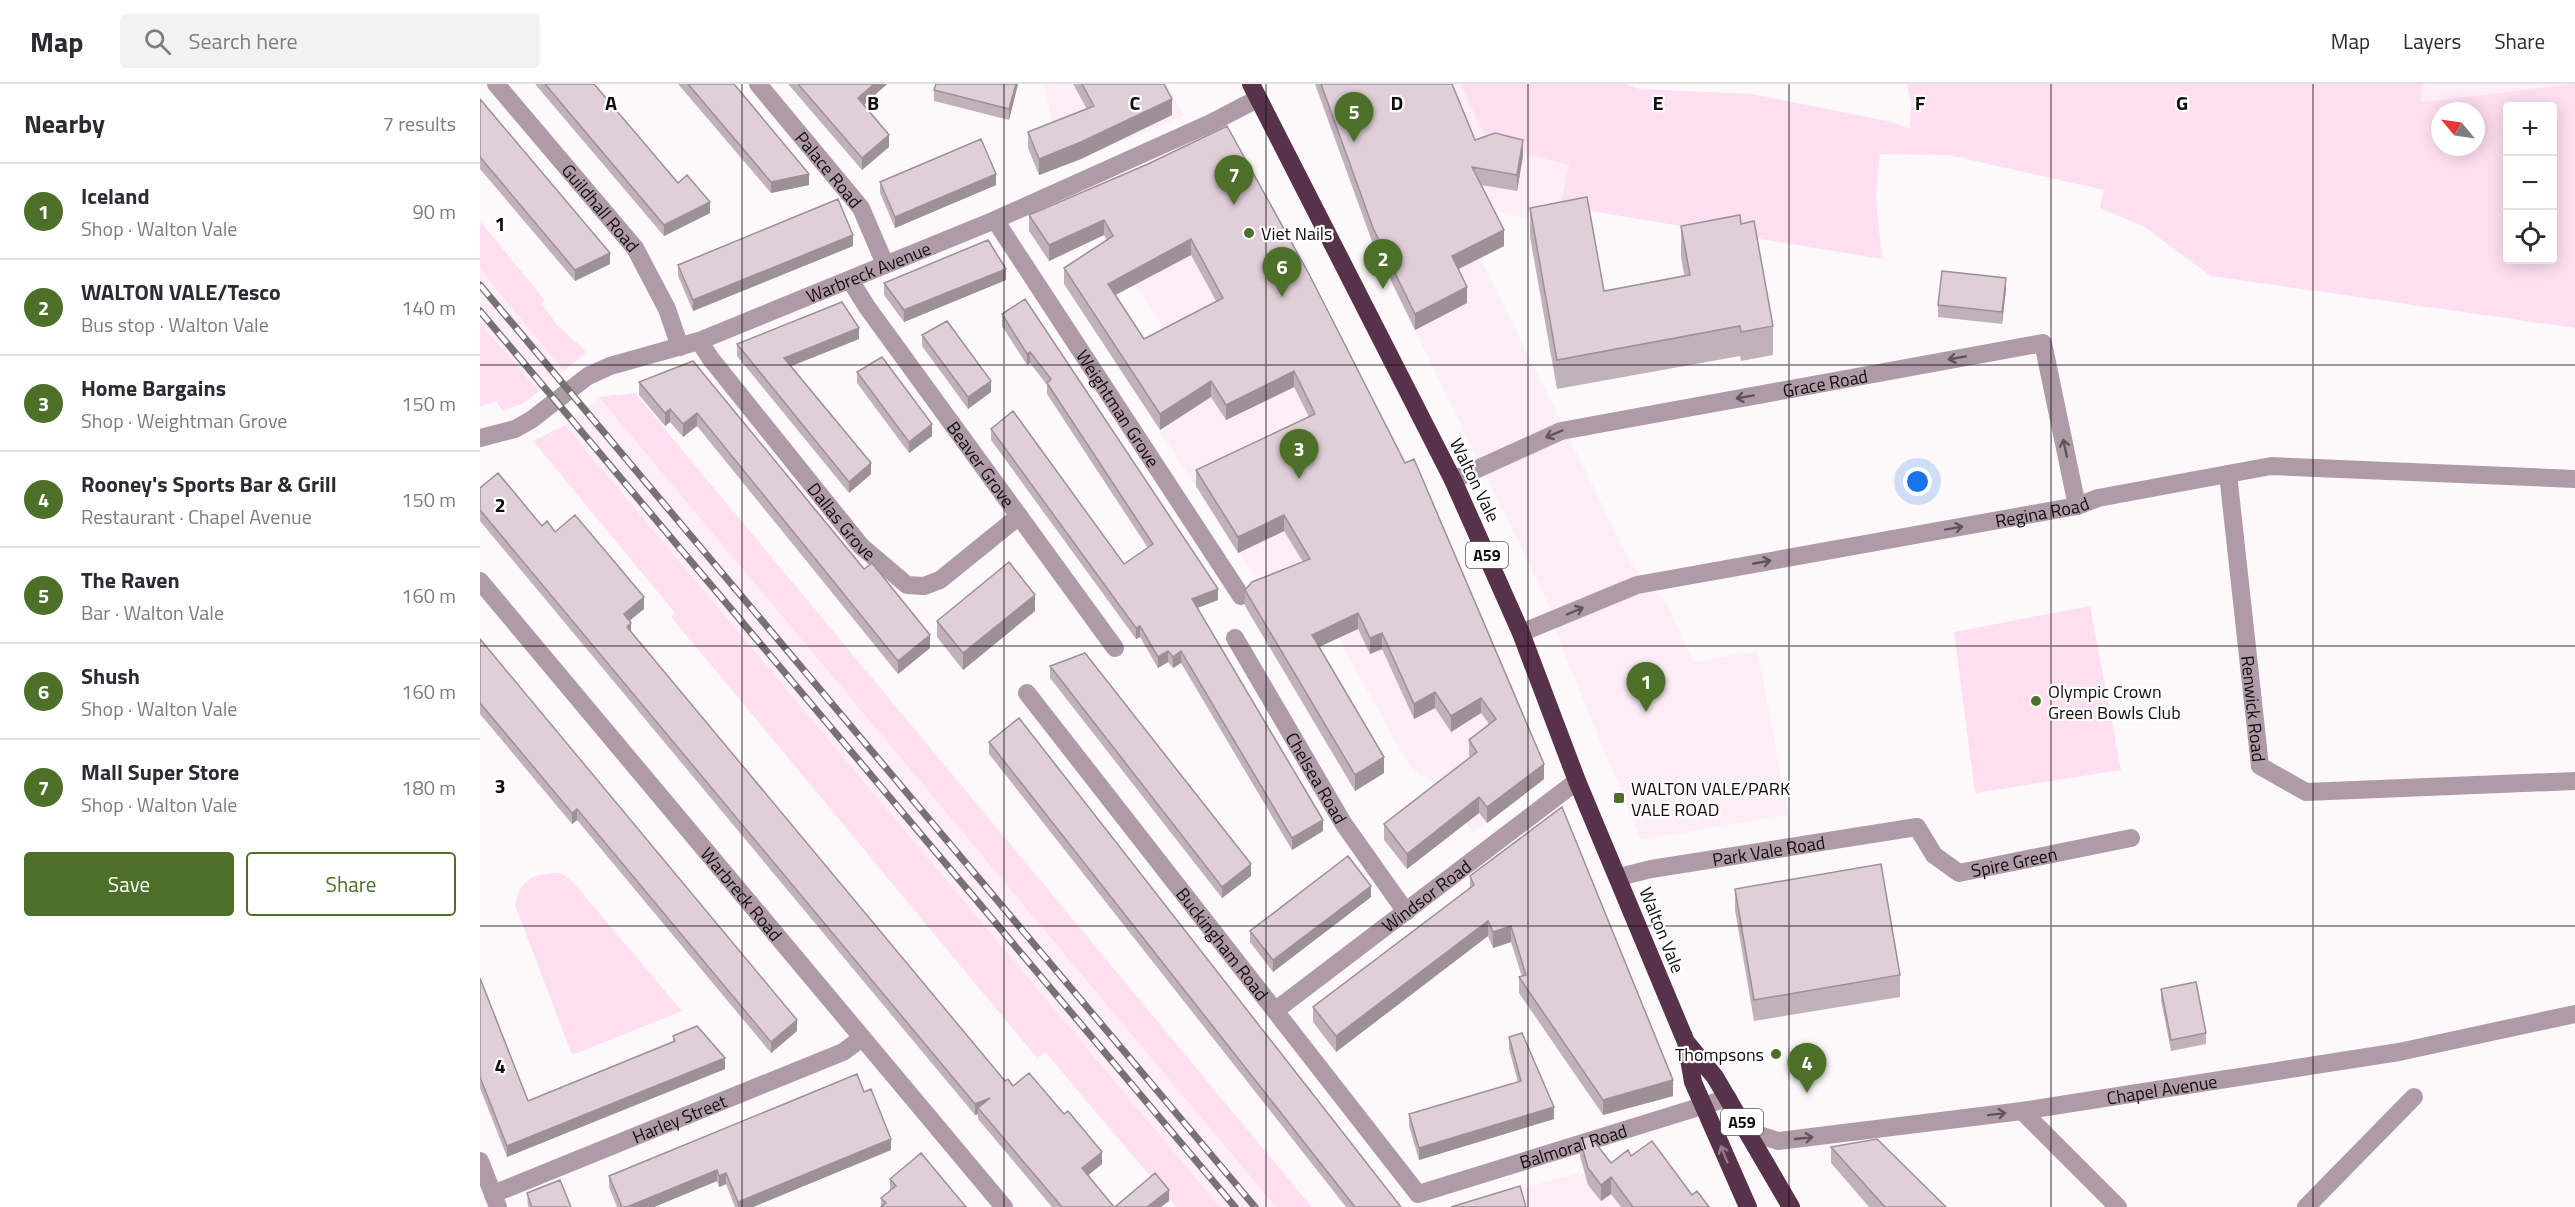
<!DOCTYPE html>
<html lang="en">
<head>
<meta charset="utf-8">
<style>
  :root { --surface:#fff; --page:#f2f2f3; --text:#2b2b33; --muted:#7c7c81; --line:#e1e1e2; --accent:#4d7028 }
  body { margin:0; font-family:"Titillium Web",sans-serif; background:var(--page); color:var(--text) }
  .controls { position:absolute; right:18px; top:18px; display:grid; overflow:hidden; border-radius:6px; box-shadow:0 3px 15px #0003 }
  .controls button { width:54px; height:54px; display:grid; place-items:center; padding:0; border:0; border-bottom:2px solid var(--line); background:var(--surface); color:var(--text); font:30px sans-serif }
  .compass { position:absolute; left:1951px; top:18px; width:54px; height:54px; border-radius:50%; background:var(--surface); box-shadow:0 3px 15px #0003; rotate:299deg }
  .you { position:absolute; left:1438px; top:398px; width:21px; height:21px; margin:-15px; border:4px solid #fff; border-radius:50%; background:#1a73e8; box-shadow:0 0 0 9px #1a73e833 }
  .badge { display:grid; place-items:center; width:39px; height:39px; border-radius:50%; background:var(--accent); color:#fff; font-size:20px; font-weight:700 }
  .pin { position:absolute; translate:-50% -50px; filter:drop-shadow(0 2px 3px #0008) }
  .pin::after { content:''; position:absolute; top:32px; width:21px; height:18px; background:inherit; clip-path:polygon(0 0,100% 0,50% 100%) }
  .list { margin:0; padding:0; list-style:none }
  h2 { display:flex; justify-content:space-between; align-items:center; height:78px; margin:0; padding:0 24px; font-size:26px }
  h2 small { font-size:20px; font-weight:400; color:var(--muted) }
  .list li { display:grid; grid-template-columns:39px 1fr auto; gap:18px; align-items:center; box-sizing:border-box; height:96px; padding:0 24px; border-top:2px solid var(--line) }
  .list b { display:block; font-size:22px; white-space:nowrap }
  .list p { margin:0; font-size:20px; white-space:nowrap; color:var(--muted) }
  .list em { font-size:20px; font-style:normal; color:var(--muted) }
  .actions { display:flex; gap:12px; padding:18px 24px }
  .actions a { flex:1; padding:14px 0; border:2px solid var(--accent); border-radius:6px; text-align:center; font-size:21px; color:var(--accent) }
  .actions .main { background:var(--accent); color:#fff }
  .icon { flex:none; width:33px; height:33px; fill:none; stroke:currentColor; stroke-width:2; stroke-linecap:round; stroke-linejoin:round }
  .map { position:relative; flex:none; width:2095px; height:1123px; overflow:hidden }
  header { display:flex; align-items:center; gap:36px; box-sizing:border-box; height:84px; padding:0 30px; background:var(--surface); border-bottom:2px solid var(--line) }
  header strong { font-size:28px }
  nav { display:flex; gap:33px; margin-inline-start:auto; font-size:21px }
  .search { width:420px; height:54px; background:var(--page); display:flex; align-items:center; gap:15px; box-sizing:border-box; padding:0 21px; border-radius:6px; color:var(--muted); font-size:22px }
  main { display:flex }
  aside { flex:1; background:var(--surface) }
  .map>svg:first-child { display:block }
  .built { fill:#fdedf7 }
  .green { fill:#fedef1; fill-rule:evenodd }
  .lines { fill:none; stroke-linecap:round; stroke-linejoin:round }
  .minor { stroke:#af9ba7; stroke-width:18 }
  .highway { stroke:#58324b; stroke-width:18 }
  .rail-casing { stroke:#777174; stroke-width:7 }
  .rail { stroke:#fff; stroke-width:4.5; stroke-dasharray:14; stroke-linecap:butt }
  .wall { fill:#c1b1ba; fill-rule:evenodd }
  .shaded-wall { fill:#9d9097 }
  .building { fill:#e0ced8; stroke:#9d9097; stroke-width:1.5; fill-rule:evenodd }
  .oneway { stroke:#60545b }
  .oneway2 { stroke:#927a8a }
  .grid { fill:none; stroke:#120c0f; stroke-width:1.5; stroke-opacity:0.55 }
  .poi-dot { fill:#4d7028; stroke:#fff; stroke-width:2 }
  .labels { text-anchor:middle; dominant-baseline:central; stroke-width:4.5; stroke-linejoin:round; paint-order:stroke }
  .shield { fill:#fff; stroke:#595557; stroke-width:1.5 }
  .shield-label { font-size:16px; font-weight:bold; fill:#120c0f }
  .street-label { font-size:18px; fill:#120c0f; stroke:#fff }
  .poi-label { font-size:18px; fill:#120c0f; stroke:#fff; text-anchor:start }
  .grid-label { font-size:20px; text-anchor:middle; font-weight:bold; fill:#120c0f; stroke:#fff; stroke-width:4.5; stroke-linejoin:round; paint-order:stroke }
</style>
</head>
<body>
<header>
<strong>Map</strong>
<div class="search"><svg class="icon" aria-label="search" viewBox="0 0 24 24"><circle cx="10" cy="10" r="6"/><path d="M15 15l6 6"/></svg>Search here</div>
<nav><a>Map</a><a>Layers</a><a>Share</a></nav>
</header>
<main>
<aside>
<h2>Nearby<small>7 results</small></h2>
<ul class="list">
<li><span class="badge">1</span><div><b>Iceland</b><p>Shop · Walton Vale</p></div><em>90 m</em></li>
<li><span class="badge">2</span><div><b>WALTON VALE/Tesco</b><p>Bus stop · Walton Vale</p></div><em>140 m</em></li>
<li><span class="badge">3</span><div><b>Home Bargains</b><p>Shop · Weightman Grove</p></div><em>150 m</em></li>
<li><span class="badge">4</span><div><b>Rooney's Sports Bar &amp; Grill</b><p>Restaurant · Chapel Avenue</p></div><em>150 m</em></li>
<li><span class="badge">5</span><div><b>The Raven</b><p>Bar · Walton Vale</p></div><em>160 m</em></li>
<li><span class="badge">6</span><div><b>Shush</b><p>Shop · Walton Vale</p></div><em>160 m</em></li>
<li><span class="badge">7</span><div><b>Mall Super Store</b><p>Shop · Walton Vale</p></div><em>180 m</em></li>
</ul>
<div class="actions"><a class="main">Save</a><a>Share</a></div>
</aside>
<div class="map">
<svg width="2095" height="1123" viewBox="0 0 2095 1123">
  <rect width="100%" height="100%" fill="#fdf9fb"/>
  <path class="built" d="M564,0H687L704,32L585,81L575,54Z
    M835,0H980L1009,60L1089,81L1075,141L1005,125L982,137L1150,477L1186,518L1213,578L1278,567L1308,731L1161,756L1081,561L1068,519L893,160Z
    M1942,0H2095L1941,18Z
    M748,55L935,390L1064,697L993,748L950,694L939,692L925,675L825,493L784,507L680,348L729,312L601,121Z
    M0,185L84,287L59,307L0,238Z
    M119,313L796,1123H740L85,341Z
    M1172,1073L1209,1123H1048L1042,1103Z"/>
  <path class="green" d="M980,0H1147L1159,5L1272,10L1412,38L1430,45L1431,18L1427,0H1942L1941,18L2095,0V244L1731,192L1663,142L1620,124L1624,106L1469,71L1400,70L1396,113L1402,175L1080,122L1089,81L1009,60ZM2028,22H2072V176H2028ZM1960,27H1996V63H1960Z
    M0,137L65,216L61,219L78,242L107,268L84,287L0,185Z
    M0,239L59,307L44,319L22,327L16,317L0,323Z
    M155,309L832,1123H796L119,313Z
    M85,341L740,1123H696L565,968L557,974L191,533L195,529L53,357Z
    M1610,522L1641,686L1495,709L1474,548Z
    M81,789L93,798L202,927L92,971L35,821C41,794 54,789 81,789Z"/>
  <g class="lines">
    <g class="minor">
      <path id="s1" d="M16,0L155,164L187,225L200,263"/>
      <path id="s2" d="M278,0L381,124L405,180"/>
      <path id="s3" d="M515,136L761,512"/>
      <path id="s4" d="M370,196L387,223L635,564"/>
      <path id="s5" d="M219,257L231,275L381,462L427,501L444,502L460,496L539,432"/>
      <path id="s6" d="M0,354L35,345L51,336L108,292L130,282L219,257L515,136L731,39L777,15"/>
      <path id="s7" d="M1748,390L1780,682L1826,708L2095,697"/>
      <path id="s8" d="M973,396L1081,347L1563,259L1597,422"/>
      <path id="s9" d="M0,497L524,1123"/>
      <path id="s10" d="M1041,549L1157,501L1597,422L1618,414L1791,382L2095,395"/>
      <path id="s11" d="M755,554L863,739L926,828"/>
      <path id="s12" d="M547,609L938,1110L1248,1014"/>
      <path id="s13" d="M1139,793L1171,785L1437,743L1454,771L1479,789L1651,754"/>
      <path id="s14" d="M796,926L1097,697"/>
      <path d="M1542,1027L1638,1123"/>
      <path id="s15" d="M1267,1047L1298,1057L1542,1027L1919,968L2095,930"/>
      <path d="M0,1077L18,1123"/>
      <path id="s16" d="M13,1110L363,968L382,954"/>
      <path d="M1826,1123L1934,1013"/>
    </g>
    <path class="highway" d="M771,0L973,396L1041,549L1097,697L1206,958L1235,993L1311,1123
      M1206,958L1213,998L1268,1123"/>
    <g class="rail-casing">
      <path id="rail" d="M0,201L775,1123
        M0,227L755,1123"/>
    </g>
    <use href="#rail" class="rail"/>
  </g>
  <path class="wall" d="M55,0H114L198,99L230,129L184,152Z
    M198,0H254L329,101L291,109Z
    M308,0H407L384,21L409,63L382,86Z
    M538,0L529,36L454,17V6Z
    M593,0H684L692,31L601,75L559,91L548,64V48L607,25Z
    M835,0H972L995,56L1043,72L1037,107L1001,101L1024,162L979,185L987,219L935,246L893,160Z
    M0,15L130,180L95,197L0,85Z
    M747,42L1064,695L1007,739L999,729L927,785L904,756V740L990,674L989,671V656L1009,640L1001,629L971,648L955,624L934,635L902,565L890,570L878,545L839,563L904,689L875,707L765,522V506L823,478L804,447L758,469L716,402V386L829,333L814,303L746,336L731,313L680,346L584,200V184L627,156L624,151L569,177L549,147V131L668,80ZM711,171L736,217L664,255L635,211Z
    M400,98L516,101L415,144L400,109Z
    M1050,124L1124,207L1204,191L1201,172V142L1261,140L1293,242V271L1261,277L1260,272L1077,305L1050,153Z
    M373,162L213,227L198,192V181Z
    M526,196L424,238L404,211V199Z
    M1526,205L1522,240L1458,233V221Z
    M545,215L738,516L717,524L843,747L812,766L701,579L693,584L688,578L678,584L660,553L656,555L648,544L511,356V345L644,480L668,464L567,310V301L550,279L547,281L522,242V230Z
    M442,251L511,308L488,325L442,262Z
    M379,255L311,282L391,390L369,409L257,272V260Z
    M213,277L450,564L418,590L217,342L203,353L190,338L185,342L159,311V298Z
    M377,288L452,352L429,369L377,299Z
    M0,404L62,442L75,448L164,525L149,537L151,548L525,997L533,1002L622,1080L608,1091L634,1123H572L498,1035V1030L495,1031L0,437Z
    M555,527L483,586L457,553V537Z
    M0,555L317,947L291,969L97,736L92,740L0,630Z
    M570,582L771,792L742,814L570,594Z
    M509,658L921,1123H866L509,670Z
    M990,792L1193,1012L1123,1031L1039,909V893H1042L1031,858L1013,864L1008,852L856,968L833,938V923L990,804Z
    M1255,805L1420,891V913L1274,937L1255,826Z
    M891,813L793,888L770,858V847Z
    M0,894L48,1017L193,958V952L245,985L27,1073L0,1004Z
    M1681,905L1726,949V960L1691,967L1681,916Z
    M1029,953L1074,1035L939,1076L929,1042V1030L1038,998L1029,965Z
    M384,1008L411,1066L273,1123H255L246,1100L239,1103L237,1097L174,1123H137L129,1103V1092Z
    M1100,1055L1131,1079L1151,1072L1212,1111L1229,1123H1141L1131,1110L1121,1117L1108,1101L1100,1072Z
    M1351,1063L1466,1123H1389L1351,1079Z
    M410,1095L486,1123H401V1114L410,1107Z
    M47,1109L91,1123H48Z"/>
  <path class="shaded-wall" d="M394,0H407L378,26V14Z
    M536,0H538L529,36V25Z
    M692,15V31L601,75L559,91V75Z
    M409,51V63L382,86V74Z
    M1043,56V72L1037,107V91Z
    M329,90V101L291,109V98Z
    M516,90V101L415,144V133Z
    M230,118V129L184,152V141Z
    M624,136V151L569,177V161Z
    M1024,146V162L972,188V172Z
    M373,151V162L213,227V216Z
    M711,155V171L628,215V200Z
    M130,169V180L95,197V186Z
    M526,185V196L424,238V226Z
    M1526,194V205L1522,240V228Z
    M987,203V219L935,246V230Z
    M379,244V255L304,285V274Z
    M550,268V279L547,281V270Z
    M814,287V303L746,336V321Z
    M511,297V308L488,325V313Z
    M731,297V313L680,346V330Z
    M190,325V338L185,342V329Z
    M217,329V342L203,353V340Z
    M452,340V352L429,369V358Z
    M391,379V390L369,409V398Z
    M804,431V447L758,469V453Z
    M738,505V516L712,526V515Z
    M555,511V527L483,586V569Z
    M164,513V525L144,541V530Z
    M878,529V545L832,566V551Z
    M151,539V551L147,543Z
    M660,542V553L656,555V544Z
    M902,549V565L890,570V554Z
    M450,551V564L418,590V577Z
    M688,567V578L678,584V573Z
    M701,567V579L693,584V573Z
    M955,608V624L934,635V620Z
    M1001,614V629L971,648V632Z
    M904,673V689L875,707V691Z
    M1064,680V695L1007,739V723Z
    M999,713V729L927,785V770Z
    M97,725V736L92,740V729Z
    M843,736V747L812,766V754Z
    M771,780V792L742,814V803Z
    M891,802V813L793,888V876Z
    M1008,837V852L856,968V952Z
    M1031,842V858L1013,864V848Z
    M317,936V947L291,969V958Z
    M245,974V985L27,1073V1062Z
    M1193,996V1012L1123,1031V1016Z
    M510,1014L498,1024V1030L495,1031V1020Z
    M1074,1023V1035L939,1076V1064Z
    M411,1055V1066L273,1123H258V1118Z
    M622,1068V1080L602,1096V1084Z
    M237,1086V1097L174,1123H147Z
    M246,1089V1100L239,1103V1092Z
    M1131,1093V1110L1121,1117V1101Z
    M689,1106V1117L681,1123H667Z"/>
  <path class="building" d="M65,0H114L198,99L207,91L230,118L184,141Z
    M208,0H254L329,90L291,98Z
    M318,0H394L378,14L409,51L382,74Z
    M456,0H536L529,25L454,6Z
    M602,0H684L692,15L601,58L559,75L548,48L614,22Z
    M841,0H972L995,56L1015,49L1043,56L1037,91L992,83L1024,146L972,172L987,203L935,230L893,144Z
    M0,15L130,169L95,186L0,73Z
    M747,42L829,190L925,379L934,375L1064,680L1007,723L999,713L927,770L904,740L997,668L989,656L1016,635L1001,614L971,632L955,608L934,620L902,549L890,554L878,529L832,551L904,673L875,691L765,506L772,498L830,475L804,431L758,453L716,386L835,330L814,287L746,321L731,297L680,330L584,184L633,152L624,136L569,161L549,131L668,80ZM711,155L743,214L664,255L628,200Z
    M501,55L516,90L415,133L400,98Z
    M1107,113L1124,207L1210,191L1201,142L1260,131L1261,140L1274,137L1293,242L1261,248L1260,242L1077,276L1050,124Z
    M358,115L373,151L213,216L198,181Z
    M508,156L526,185L424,226L404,199Z
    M1462,187L1526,194L1522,228L1458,221Z
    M545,215L738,505L712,515L843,736L812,754L701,567L693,573L688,567L678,573L660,542L656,544L648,533L511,345L533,327L644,480L673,460L567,299L571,295L550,268L547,270L522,230Z
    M362,218L379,244L304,274L391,379L369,398L257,260Z
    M467,237L511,297L488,313L442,251Z
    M402,273L452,340L429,358L377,288Z
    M213,277L384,485L392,479L450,551L418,577L217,329L203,340L190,325L185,329L159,298Z
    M18,389L62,442L67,437L75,448L95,431L106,444L164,513L144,530L151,539L147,543L525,997L528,995L533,1002L549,989L584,1030L588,1027L622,1068L602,1084L634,1123H582L498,1024L510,1014L495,1020L0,426V404Z
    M529,478L555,511L483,569L457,537Z
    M0,555L317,936L291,958L97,725L92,729L0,619Z
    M605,569L771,780L742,803L570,582Z
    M539,634L921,1123H875L509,658Z
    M1082,723L1193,996L1123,1016L1039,893L1046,891L1031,842L1013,848L1008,837L856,952L833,923L994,801L990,792Z
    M868,772L891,802L793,876L770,847Z
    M1401,780L1420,891L1274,916L1255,805Z
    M0,894L48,1017L195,957L193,952L217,942L245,974L27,1062L0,993Z
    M1716,898L1726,949L1691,956L1681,905Z
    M1042,949L1074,1023L939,1064L929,1030L1041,997L1029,953Z
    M377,990L384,1008L391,1005L411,1055L258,1118L246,1089L239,1092L237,1086L147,1123H142L129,1092Z
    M1110,1052L1131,1079L1148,1066L1151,1072L1172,1057L1212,1111L1217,1107L1229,1123H1153L1131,1093L1121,1101L1108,1084L1100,1055Z
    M1397,1055L1466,1123H1405L1351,1063Z
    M441,1069L486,1123H401L406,1119L401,1114L416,1102L410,1095Z
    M675,1089L689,1106L667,1123H635Z
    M80,1096L91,1123H52L47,1109Z
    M1040,1102L1046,1123H971Z"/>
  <defs><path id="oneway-shaft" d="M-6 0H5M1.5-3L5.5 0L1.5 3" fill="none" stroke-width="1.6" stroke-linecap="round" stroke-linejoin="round" transform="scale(1.5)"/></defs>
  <g class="oneway">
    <use href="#oneway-shaft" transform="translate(1477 274) rotate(170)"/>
    <use href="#oneway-shaft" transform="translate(1265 313) rotate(170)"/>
    <use href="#oneway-shaft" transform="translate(1074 350) rotate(157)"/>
    <use href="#oneway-shaft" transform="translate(1585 364) rotate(-102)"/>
    <use href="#oneway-shaft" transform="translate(1474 444) rotate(-10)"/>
    <use href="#oneway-shaft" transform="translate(1282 478) rotate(-10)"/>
    <use href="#oneway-shaft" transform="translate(1095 527) rotate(-23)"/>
    <use href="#oneway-shaft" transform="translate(1517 1030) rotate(-7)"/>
    <use href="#oneway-shaft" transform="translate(1324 1054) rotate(-6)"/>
  </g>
  <use class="oneway2" href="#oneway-shaft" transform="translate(1244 1070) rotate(-112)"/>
  <path class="grid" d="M262,0V1123M524,0V1123M786,0V1123M1048,0V1123M1309,0V1123M1571,0V1123M1833,0V1123M0,281H2095M0,562H2095M0,842H2095"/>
  <g class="poi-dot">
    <circle cx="769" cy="149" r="6"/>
    <circle cx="1556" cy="617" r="6"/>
    <rect x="1133" y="708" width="12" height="12" rx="3"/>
    <circle cx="1296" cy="970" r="6"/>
  </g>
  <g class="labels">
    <g class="shield">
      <rect x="986" y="458" width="42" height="26" rx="4.5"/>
      <rect x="1241" y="1025" width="42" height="26" rx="4.5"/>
    </g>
    <g class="shield-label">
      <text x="1007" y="471">A59</text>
      <text x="1262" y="1038">A59</text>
    </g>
    <g class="street-label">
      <text stroke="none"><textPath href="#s2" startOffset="111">Palace Road</textPath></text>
      <text stroke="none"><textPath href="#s1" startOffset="162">Guildhall Road</textPath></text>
      <text stroke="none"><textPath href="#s6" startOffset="426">Warbreck Avenue</textPath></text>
      <text stroke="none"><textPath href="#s8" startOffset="387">Grace Road</textPath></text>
      <text stroke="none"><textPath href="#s3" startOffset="225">Weightman Grove</textPath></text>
      <text stroke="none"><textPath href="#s4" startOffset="226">Beaver Grove</textPath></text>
      <text transform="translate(995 396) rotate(64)">Walton Vale</text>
      <text stroke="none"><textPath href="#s10" startOffset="537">Regina Road</textPath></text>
      <text stroke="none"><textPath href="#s5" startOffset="230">Dallas Grove</textPath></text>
      <text stroke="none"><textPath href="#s7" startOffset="236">Renwick Road</textPath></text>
      <text stroke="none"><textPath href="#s11" startOffset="162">Chelsea Road</textPath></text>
      <text stroke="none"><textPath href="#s13" startOffset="152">Park Vale Road</textPath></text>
      <text stroke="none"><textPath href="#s13" startOffset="422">Spire Green</textPath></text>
      <text stroke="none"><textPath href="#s9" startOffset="408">Warbreck Road</textPath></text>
      <text stroke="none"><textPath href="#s14" startOffset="189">Windsor Road</textPath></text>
      <text transform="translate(1182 846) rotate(68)">Walton Vale</text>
      <text stroke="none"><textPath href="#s12" startOffset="318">Buckingham Road</textPath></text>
      <text stroke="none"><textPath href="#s15" startOffset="420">Chapel Avenue</textPath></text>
      <text stroke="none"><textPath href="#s16" startOffset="201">Harley Street</textPath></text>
      <text stroke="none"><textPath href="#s12" startOffset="798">Balmoral Road</textPath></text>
    </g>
    <g class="poi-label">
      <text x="781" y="149">Viet Nails</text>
      <text x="1568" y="607">Olympic Crown<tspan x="1568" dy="21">Green Bowls Club</tspan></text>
      <text x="1151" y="704">WALTON VALE/PARK<tspan x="1151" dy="21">VALE ROAD</tspan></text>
      <text x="1284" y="970" text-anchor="end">Thompsons</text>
    </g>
  </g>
  <g class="grid-label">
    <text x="131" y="26">A</text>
    <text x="393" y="26">B</text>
    <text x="655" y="26">C</text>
    <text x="917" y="26">D</text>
    <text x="1178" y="26">E</text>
    <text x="1440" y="26">F</text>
    <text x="1702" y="26">G</text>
    <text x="20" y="147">1</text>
    <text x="20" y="428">2</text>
    <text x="20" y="709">3</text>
    <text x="20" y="989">4</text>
  </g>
</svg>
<div class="controls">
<button>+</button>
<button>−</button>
<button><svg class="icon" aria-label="locate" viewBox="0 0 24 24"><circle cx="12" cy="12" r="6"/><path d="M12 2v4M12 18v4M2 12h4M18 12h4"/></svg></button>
</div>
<svg class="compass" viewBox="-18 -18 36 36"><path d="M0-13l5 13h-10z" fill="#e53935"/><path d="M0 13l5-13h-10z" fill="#7c7c81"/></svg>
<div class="you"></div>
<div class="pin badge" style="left:1166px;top:628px">1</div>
<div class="pin badge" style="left:903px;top:205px">2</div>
<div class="pin badge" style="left:819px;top:395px">3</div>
<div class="pin badge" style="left:1327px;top:1009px">4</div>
<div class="pin badge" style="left:874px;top:58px">5</div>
<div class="pin badge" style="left:802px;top:213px">6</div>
<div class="pin badge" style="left:754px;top:121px">7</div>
</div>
</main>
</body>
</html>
